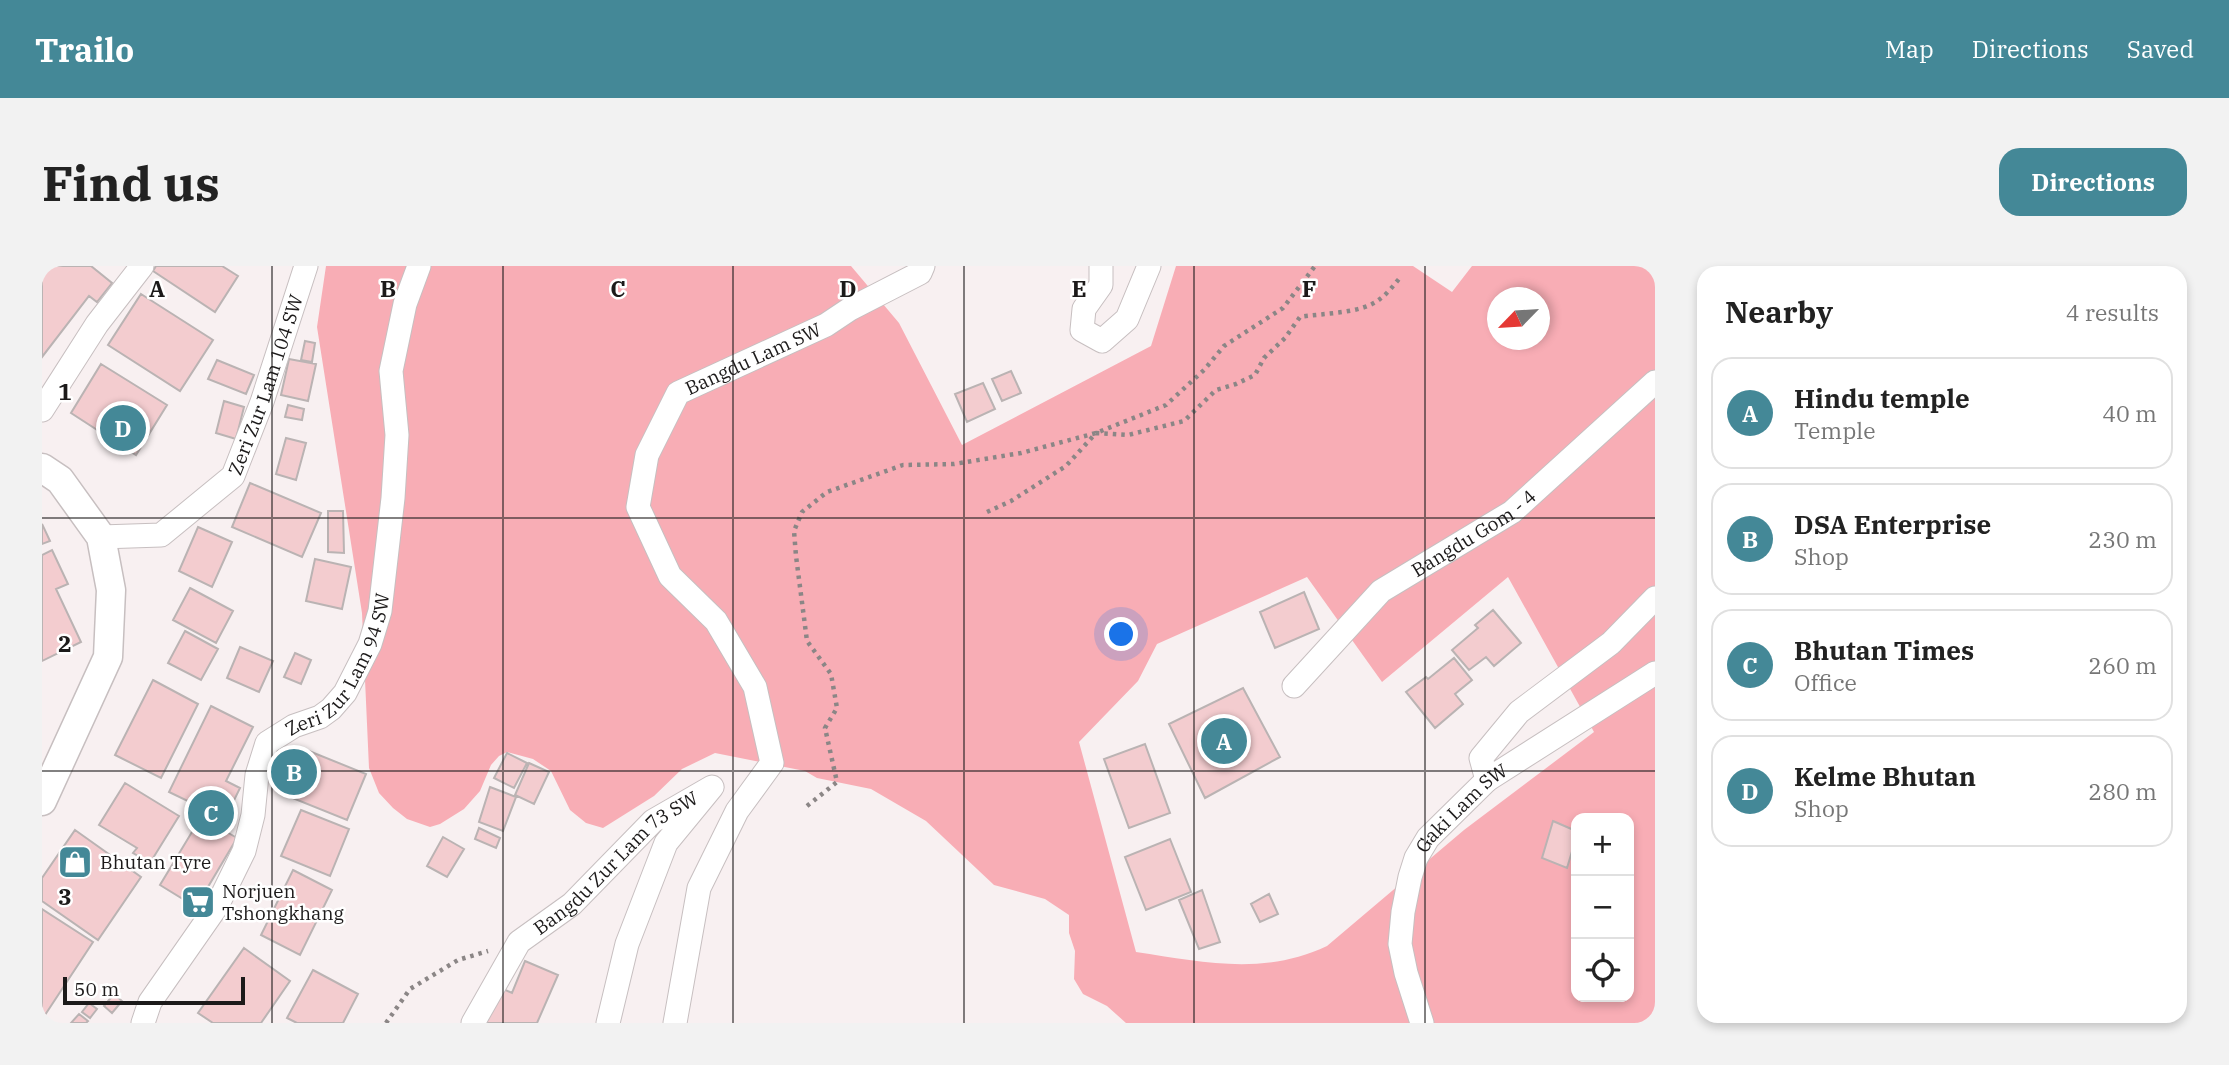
<!DOCTYPE html>
<html lang="en">
<head>
<meta charset="utf-8">
<style>
  :root { --surface:#fff; --page:#f2f2f2; --text:#222; --muted:#767676; --line:#e0e0e0; --accent:#448897 }
  body { margin:0; font-family:"IBM Plex Serif",serif; background:var(--page); color:var(--text) }
  .controls { position:absolute; right:21px; bottom:21px; display:grid; overflow:hidden; border-radius:14px; box-shadow:0 4px 10px #0003 }
  .controls button { width:63px; height:63px; display:grid; place-items:center; padding:0; border:0; border-bottom:2px solid var(--line); background:var(--surface); color:var(--text); font:35px sans-serif }
  .compass { position:absolute; left:1445px; top:21px; width:63px; height:63px; border-radius:50%; background:var(--surface); box-shadow:0 4px 10px #0003; rotate:245deg }
  .scale { position:absolute; left:21px; bottom:18px; width:182px; box-sizing:border-box; padding-left:7px; border:4px solid #1c1a1a; border-top:0; font-size:19px; line-height:24px; white-space:nowrap; color:#1c1a1a; -webkit-text-stroke:5px #fff; paint-order:stroke }
  .you { position:absolute; left:1080px; top:369px; width:24px; height:24px; margin:-18px; border:5px solid #fff; border-radius:50%; background:#1a73e8; box-shadow:0 0 0 10px #1a73e833 }
  .badge { display:grid; place-items:center; width:46px; height:46px; border-radius:50%; background:var(--accent); color:#fff; font-size:23px; font-weight:700 }
  .pin { position:absolute; translate:-50% -50%; border:4px solid #fff; box-shadow:0 2px 7px #0006 }
  .list { margin:0; padding:0; list-style:none }
  h2 { display:flex; justify-content:space-between; align-items:center; height:91px; margin:0; padding:0 28px; font-size:30px }
  h2 small { font-size:23px; font-weight:400; color:var(--muted) }
  .list li { display:grid; grid-template-columns:46px 1fr auto; gap:21px; align-items:center; box-sizing:border-box; height:112px; margin:0 14px 14px; padding:0 14px; border:2px solid var(--line); border-radius:21px }
  .list b { display:block; font-size:26px; white-space:nowrap }
  .list p { margin:0; font-size:23px; white-space:nowrap; color:var(--muted) }
  .list em { font-size:23px; font-style:normal; color:var(--muted) }
  .icon { flex:none; width:38px; height:38px; fill:none; stroke:currentColor; stroke-width:2; stroke-linecap:round; stroke-linejoin:round }
  .map { position:relative; flex:none; width:1613px; height:757px; overflow:hidden; border-radius:21px }
  header { display:flex; align-items:center; gap:42px; box-sizing:border-box; height:98px; padding:0 35px; background:var(--accent); color:#fff }
  header strong { font-size:33px }
  nav { display:flex; gap:38px; margin-inline-start:auto; font-size:24px }
  .intro { display:flex; align-items:center; justify-content:space-between; box-sizing:border-box; height:168px; padding:0 42px }
  h1 { margin:0; font-size:49px }
  .button { padding:18px 32px; border-radius:21px; background:var(--accent); color:#fff; font-size:24px; font-weight:700 }
  main { display:flex; gap:42px; padding:0 42px }
  aside { flex:1; background:var(--surface); border-radius:21px; box-shadow:0 4px 10px #0003 }
  .map>svg:first-child { display:block }
  .green { fill:#f8adb5; fill-rule:evenodd }
  .building { fill:#f3cccf; stroke:#bab3b3; stroke-width:2 }
  .lines { fill:none; stroke-linecap:round; stroke-linejoin:round }
  .minor-casing { stroke:#c7bfc0; stroke-width:25 }
  .tertiary-casing { stroke:#c7bfc0; stroke-width:31 }
  .path { stroke:#8b8686; stroke-width:4.5; stroke-dasharray:3.5 5; stroke-linecap:butt }
  .minor { stroke:#fff; stroke-width:23 }
  .tertiary { stroke:#fff; stroke-width:28 }
  .grid { fill:none; stroke:#1c1a1a; stroke-width:2; stroke-opacity:0.55 }
  .labels { text-anchor:middle; dominant-baseline:central; stroke-width:5; stroke-linejoin:round; paint-order:stroke }
  .street-label { font-size:19px; fill:#1c1a1a; stroke:#fff }
  .poi-label { font-size:19px; fill:#1c1a1a; stroke:#fff; text-anchor:start }
  .grid-label { font-size:23px; text-anchor:middle; font-weight:bold; fill:#1c1a1a; stroke:#fff; stroke-width:5; stroke-linejoin:round; paint-order:stroke }
</style>
</head>
<body>
<header>
<strong>Trailo</strong>
<nav><a>Map</a><a>Directions</a><a>Saved</a></nav>
</header>
<div class="intro"><h1>Find us</h1><a class="button">Directions</a></div>
<main>
<div class="map">
<svg width="1613" height="757" viewBox="0 0 1613 757">
  <rect width="100%" height="100%" fill="#f8f0f1"/>
  <path class="green" d="M284,0H809L857,57L920,179L1109,80L1134,0H1371L1410,26L1430,0H1613V757H1084L1065,740L1041,728L1032,713L1033,685L1027,667V649L1003,633L952,619L884,555L829,523L775,512L763,505L673,487L640,503L612,530L561,562L544,557L528,544L509,505L491,493L465,486L457,490L449,499L438,525L422,543L398,558L388,561L365,553L351,542L337,527L327,502L320,347L275,61ZM1456,32H1498V74H1456ZM1265,311L1340,416L1466,311L1552,466L1422,564L1285,680C1222,710 1160,696 1094,686L1037,476L1096,415L1115,378ZM1534,552H1587V731H1534Z"/>
  <path class="building" d="M0,0H49L70,17L55,36L47,30L0,91Z
    M114,0H180L196,10L173,46L111,5Z
    M99,28L171,74L138,125L66,79Z
    M263,75L273,77L270,96L259,94Z
    M247,93L274,98L266,135L239,129Z
    M175,94L212,109L204,128L166,113Z
    M59,98L125,139L94,189L29,147Z
    M969,105L979,127L960,135L950,113Z
    M941,117L953,143L925,156L913,128Z
    M182,135L202,141L194,173L174,167Z
    M246,139L262,143L260,154L243,151Z
    M244,172L264,177L254,214L234,208Z
    M208,217L279,247L260,291L190,261Z
    M286,245H301L302,287L286,286Z
    M0,258L8,275L0,278Z
    M156,261L190,276L170,321L137,305Z
    M10,284L26,318L14,323L39,376L0,395V289Z
    M273,293L309,301L300,343L264,335Z
    M148,322L191,345L174,377L131,354Z
    M1262,326L1277,363L1233,382L1218,346Z
    M1451,344L1479,377L1452,400L1444,391L1427,404L1410,384L1436,362L1433,359Z
    M143,365L176,383L159,414L126,397Z
    M198,381L231,395L217,426L185,412Z
    M253,387L269,394L259,418L242,411Z
    M1412,392L1430,414L1413,428L1421,438L1393,462L1364,426L1384,411L1386,413Z
    M111,414L156,438L119,512L73,489Z
    M1201,422L1238,491L1163,532L1127,458Z
    M169,440L211,461L184,515L198,522L183,553L127,526Z
    M1103,478L1128,547L1087,562L1062,493Z
    M262,483L324,508L305,554L243,529Z
    M465,487L485,497L472,522L452,512Z
    M487,497L507,506L492,538L473,529Z
    M83,517L137,550L108,597L91,587L95,582L57,559Z
    M448,521L474,531L461,565L437,556Z
    M259,544L307,563L288,610L239,590Z
    M159,551L195,572L154,641L118,619Z
    M1511,555L1534,565V572L1525,602L1500,592Z
    M437,562L458,572L454,582L433,573Z
    M33,564L99,611L56,674L0,635V612Z
    M401,571L422,583L405,611L385,600Z
    M1128,573L1149,626L1104,644L1083,591Z
    M251,604L290,624L258,689L219,669Z
    M1160,624L1178,676L1157,683L1137,634Z
    M1227,628L1236,648L1218,656L1209,638Z
    M0,643L51,676L1,752H0Z
    M202,682L248,715L219,757H171L156,747Z
    M483,695L516,709L495,757H441L455,720L470,727Z
    M271,704L316,728L301,757H255L245,752Z
    M72,728L80,735L70,747L62,740Z
    M47,737L55,743L48,752L40,746Z
    M37,748L46,755L44,757H29Z"/>
  <g class="lines">
    <g class="minor-casing">
      <g id="minor">
        <path d="M1059,0V19L1042,43L1040,64L1060,75L1085,53L1107,0"/>
        <path d="M0,144L55,58L100,0"/>
        <path id="s1" d="M59,271L119,269L191,210L220,136L264,0"/>
        <path id="s2" d="M1252,420L1339,325L1470,246L1613,116"/>
        <path d="M1445,514L1439,492L1477,446L1569,377L1613,332"/>
        <path id="s3" d="M101,757L108,736L175,640L202,585L211,549L215,509L225,477L252,460L278,451L289,443L303,427L328,378L338,345L351,232L355,169L349,105L363,38L377,0"/>
        <path id="s4" d="M431,757L477,676L530,638L611,555L670,521L624,577L585,678L566,757"/>
        <path id="s5" d="M633,757L657,622L695,545L730,497L713,421L674,355L628,310L596,241L605,189L636,127L784,59L808,43L878,7L881,0"/>
        <path id="s6" d="M1380,757L1364,707L1358,678L1361,646L1368,611L1374,592L1386,572L1445,514L1613,407"/>
      </g>
    </g>
    <g class="tertiary-casing">
      <path id="tertiary" d="M0,202L18,214L59,271L69,324L66,391L0,535"/>
    </g>
    <path class="path" d="M945,246L969,235L1024,200L1054,167L1086,169L1142,155L1174,124L1194,118L1213,109L1222,92L1243,72L1258,51C1280,47 1320,48 1338,33C1345,28 1351,20 1357,13
      M765,540L795,516L783,462L795,442L789,408L765,375L754,290L752,265L760,246L785,226L861,199L912,198L979,187L1054,167L1124,139L1162,104L1182,80L1241,42L1273,0
      M344,757L368,723L416,694L446,685"/>
    <use href="#minor" class="minor"/>
    <use href="#tertiary" class="tertiary"/>
  </g>
  <path class="grid" d="M230,0V757M461,0V757M691,0V757M922,0V757M1152,0V757M1383,0V757M0,252H1613M0,505H1613"/>
  <defs>
    <g id="shop-square" transform="scale(1.75)"><rect x="-9" y="-9" width="18" height="18" rx="4" fill="#448897" stroke="#fff"/><path d="M-5-2.5h2.3a2.7 3.5 0 0 1 5.4 0H5L5.5 6h-11ZM-1.5-2.5h3a1.5 2.3 0 0 0-3 0Z" fill="#fff"/></g>
    <g id="supermarket-square" transform="scale(1.75)"><rect x="-9" y="-9" width="18" height="18" rx="4" fill="#448897" stroke="#fff"/><path d="M-6-5.5h2.5l.6 2H6L4.5 2H-2.5L-4.4-4H-6ZM-1.5 3.2a1.3 1.3 0 1 0 .1 0ZM3 3.2a1.3 1.3 0 1 0 .1 0Z" fill="#fff"/></g>
  </defs>
  <g fill-rule="evenodd">
    <use href="#shop-square" x="33" y="596"/>
    <use href="#supermarket-square" x="156" y="636"/>
  </g>
  <g class="labels">
    <g class="street-label">
      <text stroke="none"><textPath href="#s5" startOffset="782">Bangdu Lam SW</textPath></text>
      <text stroke="none"><textPath href="#s1" startOffset="250">Zeri Zur Lam 104 SW</textPath></text>
      <text stroke="none"><textPath href="#s2" startOffset="238">Bangdu Gom - 4</textPath></text>
      <text stroke="none"><textPath href="#s3" startOffset="424">Zeri Zur Lam 94 SW</textPath></text>
      <text stroke="none"><textPath href="#s6" startOffset="238">Gaki Lam SW</textPath></text>
      <text stroke="none"><textPath href="#s4" startOffset="219">Bangdu Zur Lam 73 SW</textPath></text>
    </g>
    <g class="poi-label">
      <text x="58" y="596">Bhutan Tyre</text>
      <text x="180" y="625">Norjuen<tspan x="180" dy="22">Tshongkhang</tspan></text>
    </g>
  </g>
  <g class="grid-label">
    <text x="115" y="31">A</text>
    <text x="346" y="31">B</text>
    <text x="576" y="31">C</text>
    <text x="806" y="31">D</text>
    <text x="1037" y="31">E</text>
    <text x="1267" y="31">F</text>
    <text x="23" y="134">1</text>
    <text x="23" y="386">2</text>
    <text x="23" y="639">3</text>
  </g>
</svg>
<div class="controls">
<button>+</button>
<button>−</button>
<button><svg class="icon" aria-label="locate" viewBox="0 0 24 24"><circle cx="12" cy="12" r="6"/><path d="M12 2v4M12 18v4M2 12h4M18 12h4"/></svg></button>
</div>
<svg class="compass" viewBox="-18 -18 36 36"><path d="M0-13l5 13h-10z" fill="#e53935"/><path d="M0 13l5-13h-10z" fill="#767676"/></svg>
<div class="scale">50 m</div>
<div class="you"></div>
<div class="pin badge" style="left:1182px;top:475px">A</div>
<div class="pin badge" style="left:252px;top:506px">B</div>
<div class="pin badge" style="left:169px;top:547px">C</div>
<div class="pin badge" style="left:81px;top:162px">D</div>
</div>
<aside>
<h2>Nearby<small>4 results</small></h2>
<ul class="list">
<li><span class="badge">A</span><div><b>Hindu temple</b><p>Temple</p></div><em>40 m</em></li>
<li><span class="badge">B</span><div><b>DSA Enterprise</b><p>Shop</p></div><em>230 m</em></li>
<li><span class="badge">C</span><div><b>Bhutan Times</b><p>Office</p></div><em>260 m</em></li>
<li><span class="badge">D</span><div><b>Kelme Bhutan</b><p>Shop</p></div><em>280 m</em></li>
</ul>
</aside>
</main>
</body>
</html>
